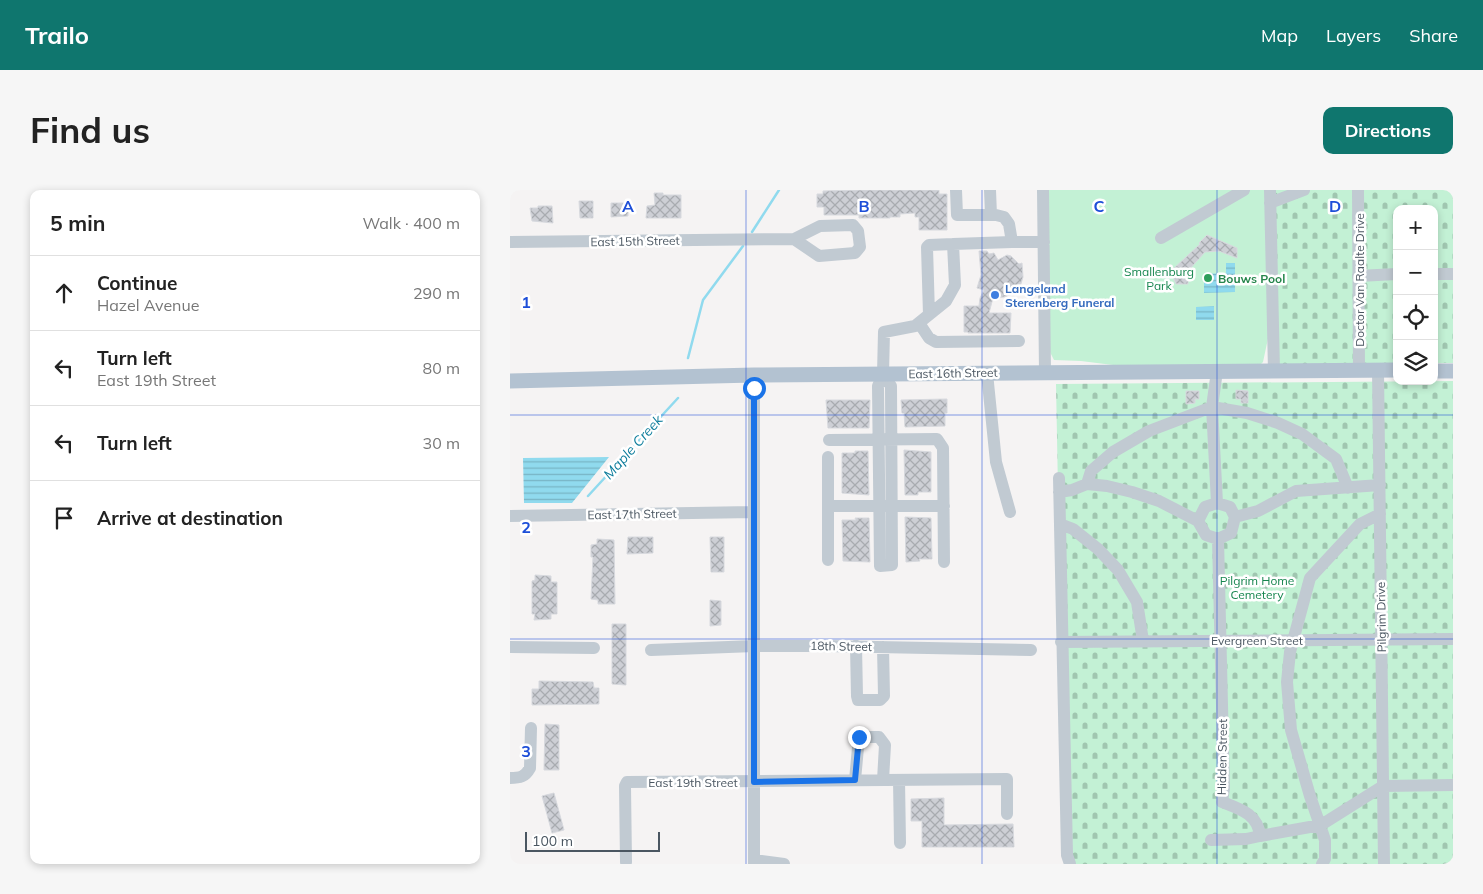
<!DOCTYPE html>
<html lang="en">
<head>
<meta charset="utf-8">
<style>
  :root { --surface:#fff; --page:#f6f6f6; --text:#222; --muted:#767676; --line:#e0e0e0; --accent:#0f766e }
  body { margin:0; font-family:Mulish,sans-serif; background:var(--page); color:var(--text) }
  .controls { position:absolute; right:15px; top:15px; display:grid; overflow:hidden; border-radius:10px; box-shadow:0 2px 8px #0003 }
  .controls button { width:45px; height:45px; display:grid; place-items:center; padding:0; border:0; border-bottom:1px solid var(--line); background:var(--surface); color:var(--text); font:25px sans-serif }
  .scale { position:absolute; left:15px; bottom:12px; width:135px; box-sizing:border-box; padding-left:5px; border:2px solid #4a5661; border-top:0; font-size:14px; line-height:18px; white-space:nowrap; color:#4a5661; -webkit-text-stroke:4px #fff; paint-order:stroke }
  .stop { position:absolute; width:15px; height:15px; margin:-11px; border:4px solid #1a73e8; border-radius:50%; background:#fff }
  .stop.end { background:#1a73e8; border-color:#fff; box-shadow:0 1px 5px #0008 }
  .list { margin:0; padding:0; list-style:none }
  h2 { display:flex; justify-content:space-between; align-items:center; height:65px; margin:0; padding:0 20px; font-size:21px }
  h2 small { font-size:16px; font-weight:400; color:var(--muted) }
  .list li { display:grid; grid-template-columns:32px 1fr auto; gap:15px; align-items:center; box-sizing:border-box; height:75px; padding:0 20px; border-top:1px solid var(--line) }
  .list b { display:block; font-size:19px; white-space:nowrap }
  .list p { margin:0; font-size:16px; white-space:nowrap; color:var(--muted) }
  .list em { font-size:16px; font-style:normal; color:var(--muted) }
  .icon { flex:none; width:28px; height:28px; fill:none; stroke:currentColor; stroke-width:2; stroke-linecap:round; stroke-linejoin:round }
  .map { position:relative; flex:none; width:943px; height:674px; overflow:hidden; border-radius:10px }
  header { display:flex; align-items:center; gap:30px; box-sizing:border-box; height:70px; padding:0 25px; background:var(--accent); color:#fff }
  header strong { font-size:24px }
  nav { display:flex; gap:28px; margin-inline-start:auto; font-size:18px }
  .intro { display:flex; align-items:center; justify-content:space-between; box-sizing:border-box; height:120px; padding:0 30px }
  h1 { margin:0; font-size:35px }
  .button { padding:12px 22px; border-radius:10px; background:var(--accent); color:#fff; font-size:18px; font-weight:700 }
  main { display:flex; gap:30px; padding:0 30px }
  aside { flex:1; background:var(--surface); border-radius:10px; box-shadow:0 2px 8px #0003 }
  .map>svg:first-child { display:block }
  .cemetery { fill:url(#cemetery-stones) }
  .park { fill:#c3f1d5 }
  .water { fill:url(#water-rules) }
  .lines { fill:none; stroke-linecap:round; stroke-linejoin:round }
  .stream { stroke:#90daee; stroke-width:2.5 }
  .building { fill:url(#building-cross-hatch); stroke:#d7d9de }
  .minor { stroke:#c1cad2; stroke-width:12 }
  .major { stroke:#b3c2d1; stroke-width:15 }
  .route { stroke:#1a73e8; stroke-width:6 }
  .grid { fill:none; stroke:#1d4ed8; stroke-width:1; stroke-opacity:0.55 }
  .leisure-dot { fill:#2e9e5b; stroke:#fff; stroke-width:2 }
  .shop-dot { fill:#3f7fe0; stroke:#fff; stroke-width:2 }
  .labels { text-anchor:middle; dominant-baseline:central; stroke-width:5; stroke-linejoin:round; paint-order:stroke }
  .street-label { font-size:12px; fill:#4a5661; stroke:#fff }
  .park-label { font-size:12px; fill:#17864f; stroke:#fff }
  .leisure-label { font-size:12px; font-weight:bold; fill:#27864d; stroke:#fff; text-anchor:start }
  .shop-label { font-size:12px; font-weight:bold; fill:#366cbe; stroke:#fff; text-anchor:start }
  .water-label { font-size:14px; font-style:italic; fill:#0c7c9b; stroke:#fff }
  .grid-label { font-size:16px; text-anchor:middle; font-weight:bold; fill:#1d4ed8; stroke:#fff; stroke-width:5; stroke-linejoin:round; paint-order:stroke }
</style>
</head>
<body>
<header>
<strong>Trailo</strong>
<nav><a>Map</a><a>Layers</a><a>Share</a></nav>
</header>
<div class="intro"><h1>Find us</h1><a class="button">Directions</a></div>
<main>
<aside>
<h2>5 min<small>Walk · 400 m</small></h2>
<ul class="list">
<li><svg class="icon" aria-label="ahead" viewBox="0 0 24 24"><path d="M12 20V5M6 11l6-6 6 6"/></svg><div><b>Continue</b><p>Hazel Avenue</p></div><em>290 m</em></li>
<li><svg class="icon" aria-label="left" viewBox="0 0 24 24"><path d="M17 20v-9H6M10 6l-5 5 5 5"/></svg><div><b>Turn left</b><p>East 19th Street</p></div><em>80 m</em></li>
<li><svg class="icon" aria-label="left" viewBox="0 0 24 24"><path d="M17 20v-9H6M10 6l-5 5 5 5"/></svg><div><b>Turn left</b></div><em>30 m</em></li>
<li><svg class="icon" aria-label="arrive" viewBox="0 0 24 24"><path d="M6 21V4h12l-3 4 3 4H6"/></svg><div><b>Arrive at destination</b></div></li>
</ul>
</aside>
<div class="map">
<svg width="943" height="674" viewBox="0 0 943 674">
  <defs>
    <pattern id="cemetery-stones" width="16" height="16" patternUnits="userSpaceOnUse" patternTransform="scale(1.25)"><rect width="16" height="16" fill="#c3f1d5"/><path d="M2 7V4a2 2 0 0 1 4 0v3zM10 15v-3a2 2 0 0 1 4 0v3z" fill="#a0c6b0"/></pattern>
    <pattern id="water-rules" width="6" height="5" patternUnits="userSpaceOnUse" patternTransform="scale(1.25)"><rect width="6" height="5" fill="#90daee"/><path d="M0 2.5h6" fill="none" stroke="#78b4c4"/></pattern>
    <pattern id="building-cross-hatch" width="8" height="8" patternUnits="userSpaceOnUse" patternTransform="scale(1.25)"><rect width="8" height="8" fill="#cdcfd5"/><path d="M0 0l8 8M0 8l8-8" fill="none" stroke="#a8abb0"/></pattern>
  </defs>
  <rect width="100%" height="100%" fill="#f5f3f3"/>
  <path class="cemetery" d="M766,0H943V173H924V19H887V174H769L765,33Z
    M943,191V674H555L546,194Z"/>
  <path class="park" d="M538,0H756L760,139L753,172L751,174L611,176L571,171L544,170L540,162Z"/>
  <path class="water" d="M716,73H725V102L694,103V84L716,83Z
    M704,116V130H686V117Z
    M99,267L62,313H14L13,268Z"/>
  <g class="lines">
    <path class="stream" d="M242,42L269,0
      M178,168L193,110L233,56
      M78,306L168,208"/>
  </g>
  <path class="building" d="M348,0H429V4H437V40H409V27H405V23L390,24V27H380V28H349V25H314V17H307V4H313V1Z
    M144,3H153V5H171V28H136L137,16L145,15Z
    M69,11H83V28H70Z
    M101,13H118V26L101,27Z
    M28,16H42L43,33L22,31L20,18H28Z
    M697,45L727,58V68L709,61L695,62L678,81V94H666L661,81L690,54L689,53Z
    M469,61H477L479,64L484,63L488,70L497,65L501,66L509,74L512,73L513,87L510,97L503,104L494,107L483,108L479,123H501L500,143H458V142H454V116H469L470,108L474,100L467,98L471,85Z
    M726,200L738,201V213H731V209H726Z
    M676,201H689V209H685V213L676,214Z
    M437,209V223H435V236L395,237L394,223H392L391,210Z
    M316,210H360L359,238H318Z
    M394,260L421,262V302H408V305H395Z
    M345,261H358L359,305L332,303V263H345Z
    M395,327L421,328L422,369H409L410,371L396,372Z
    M345,328H359L360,372L333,371L332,330H346Z
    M118,347H143V363L117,364Z
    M200,347H214V382H201Z
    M87,349L104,350L105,414H88V410L81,409L83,367H81V355L87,354Z
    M25,385L41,386V392H47V424H41V429L24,430L25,424H22V391L25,390Z
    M200,410L211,411V435L200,436Z
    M102,434H116V495L102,494Z
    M29,491L83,492L84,498H89V514L22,515V499H29Z
    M35,534L49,535V580H34Z
    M44,603L54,640L42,643L32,606Z
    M434,608V635L503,634L504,657H412V631H401V609Z"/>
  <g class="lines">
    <path class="minor" d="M446,0L447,25H486L494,27L499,34L502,52H534
      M480,0L481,25
      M533,0L535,182
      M760,0L764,181
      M848,0L849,180
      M760,13L794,0
      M651,48L734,0
      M0,52L284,49L310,36L343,35L348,41L350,57L345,63L309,66L284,49
      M924,84H943
      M848,86L887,84
      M419,125L417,57L419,55L443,54
      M409,133L419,148L426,152L509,151
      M868,180L874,674
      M707,181L702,217L707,313
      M477,183L486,272L500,322
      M373,184L381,196L382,375L370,376L368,196L373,184L374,142L405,136L436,111L445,95L443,54L502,52
      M244,185V674
      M319,250L427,249L433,258L434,372
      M318,267V370
      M549,288L557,665L560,674
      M577,294L597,296L622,302L649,311L688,331L696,345L708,349L721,343L725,327L720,317L707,313L695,317L688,331
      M549,302L562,300L577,294L581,281L603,262L639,241L702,217L737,223L768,233L792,244L826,269L838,298
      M318,316H434
      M0,326L243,322
      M725,327L748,321L786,301L870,295
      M550,334L563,339L588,359L608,380L627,412L633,451
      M708,349L714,598L712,612
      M551,452L943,449
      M346,456L347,506L348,510H370L374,506L373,457
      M0,457L84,458
      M141,460L244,456H315L521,460
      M0,588C10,588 15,587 20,578L21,538
      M345,590L349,547H369L375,555L373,590
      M389,590L390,653
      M712,612C730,619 748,624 750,646L811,635L873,596L943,595
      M701,650L736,649L750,646
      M244,670L274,674
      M116,672L115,596L117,592L497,589V624
      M812,674L815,669V650L800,606L781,540L777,492L780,462L800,388L850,334L870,324"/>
    <path class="major" d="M924,181H943
      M0,191L244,185L887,180"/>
  </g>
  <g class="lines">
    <path class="route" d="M244,198V592L345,590L349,547"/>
  </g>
  <path class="grid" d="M236,0V674M472,0V674M707,0V674M0,225H943M0,449H943"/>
  <circle class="leisure-dot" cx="698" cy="88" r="5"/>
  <circle class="shop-dot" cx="485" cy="105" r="5"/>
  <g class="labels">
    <g class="street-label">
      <text transform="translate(125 51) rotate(-1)">East 15th Street</text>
      <text transform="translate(849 90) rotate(-90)">Doctor Van Raalte Drive</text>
      <text transform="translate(443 183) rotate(-1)">East 16th Street</text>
      <text transform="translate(122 324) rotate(-1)">East 17th Street</text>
      <text transform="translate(871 427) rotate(-91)">Pilgrim Drive</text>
      <text x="747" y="450">Evergreen Street</text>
      <text transform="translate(331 456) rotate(1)">18th Street</text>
      <text transform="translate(712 567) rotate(-89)">Hidden Street</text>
      <text x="183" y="592">East 19th Street</text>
    </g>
    <g class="park-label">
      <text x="649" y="81">Smallenburg<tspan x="649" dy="14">Park</tspan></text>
      <text x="747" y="390">Pilgrim Home<tspan x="747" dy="14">Cemetery</tspan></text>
    </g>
    <g class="leisure-label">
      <text x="708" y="88">Bouws Pool</text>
    </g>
    <g class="shop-label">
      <text x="495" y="98">Langeland<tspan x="495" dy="14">Sterenberg Funeral</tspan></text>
    </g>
    <g class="water-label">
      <text transform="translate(123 257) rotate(-48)">Maple Creek</text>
    </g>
  </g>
  <g class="grid-label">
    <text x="118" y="22">A</text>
    <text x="354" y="22">B</text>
    <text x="589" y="22">C</text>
    <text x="825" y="22">D</text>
    <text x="16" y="118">1</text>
    <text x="16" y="343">2</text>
    <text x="16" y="567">3</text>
  </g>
</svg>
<div class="controls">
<button>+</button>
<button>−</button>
<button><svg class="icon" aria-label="locate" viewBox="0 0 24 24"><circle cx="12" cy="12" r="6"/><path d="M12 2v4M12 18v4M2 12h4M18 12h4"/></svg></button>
<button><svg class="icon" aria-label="layers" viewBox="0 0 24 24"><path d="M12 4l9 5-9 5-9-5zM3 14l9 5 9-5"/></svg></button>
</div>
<div class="scale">100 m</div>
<div class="stop" style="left:244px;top:198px"></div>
<div class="stop end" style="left:349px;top:547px"></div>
</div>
</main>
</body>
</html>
